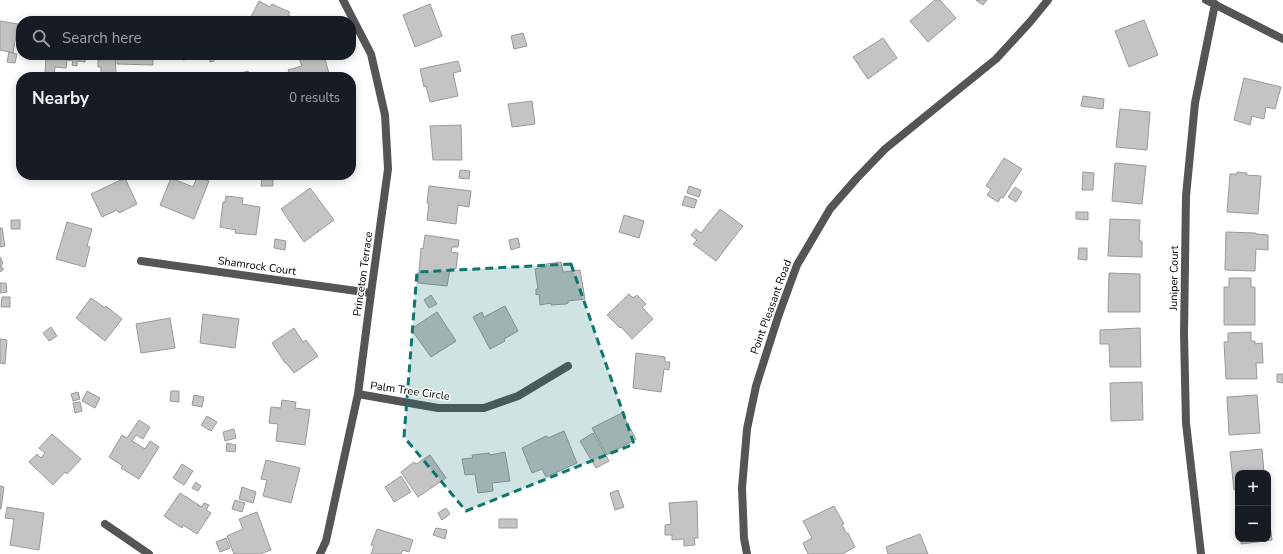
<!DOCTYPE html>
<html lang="en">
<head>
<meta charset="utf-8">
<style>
  :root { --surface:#171b24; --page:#20242c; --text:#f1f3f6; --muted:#9ea1a6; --line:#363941 }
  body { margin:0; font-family:"Nunito Sans",sans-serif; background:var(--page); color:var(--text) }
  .controls { position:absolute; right:12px; bottom:12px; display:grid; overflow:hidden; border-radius:8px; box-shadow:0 2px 10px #0003 }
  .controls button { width:36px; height:36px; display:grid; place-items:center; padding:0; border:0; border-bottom:1px solid var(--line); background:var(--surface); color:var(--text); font:20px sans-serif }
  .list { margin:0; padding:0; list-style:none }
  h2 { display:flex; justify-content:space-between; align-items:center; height:52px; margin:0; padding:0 16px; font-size:17px }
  h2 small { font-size:13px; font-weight:400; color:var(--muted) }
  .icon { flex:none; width:22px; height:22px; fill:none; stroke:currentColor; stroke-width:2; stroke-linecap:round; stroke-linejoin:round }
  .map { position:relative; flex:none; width:1283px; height:554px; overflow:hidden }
  .search { position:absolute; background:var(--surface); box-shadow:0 2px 10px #0003; left:16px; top:16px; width:340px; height:44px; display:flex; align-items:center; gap:10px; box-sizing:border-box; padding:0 14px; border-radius:16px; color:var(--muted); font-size:15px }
  .panel { position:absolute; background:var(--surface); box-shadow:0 2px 10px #0003; left:16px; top:72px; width:340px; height:108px; border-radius:16px }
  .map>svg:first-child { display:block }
  .building { fill:#c4c4c4; stroke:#999 }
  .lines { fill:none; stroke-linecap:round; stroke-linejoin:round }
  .minor { stroke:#555; stroke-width:8 }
  .marked { fill:#0f766e; fill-opacity:0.2; stroke:#0f766e; stroke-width:3; stroke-dasharray:8 5; stroke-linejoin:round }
  .labels { text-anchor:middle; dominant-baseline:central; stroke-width:3; stroke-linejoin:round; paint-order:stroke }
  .street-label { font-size:11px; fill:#000; stroke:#fff }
</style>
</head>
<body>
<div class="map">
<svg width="1283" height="554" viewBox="0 0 1283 554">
  <rect width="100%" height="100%" fill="#fff"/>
  <path class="building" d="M935,0H940L956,18L928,42L910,21Z
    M976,0H987L983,5Z
    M259,1L270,7L272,4L285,10L290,12L288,15L300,21H249Z
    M430,4L442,36L415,47L403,15Z
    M1144,20L1158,55L1129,67L1115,31Z
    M0,21L18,24L13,53L0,50Z
    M523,33L527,46L514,49L511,36Z
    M883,38L897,58L868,79L853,57Z
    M9,52L17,54L15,63L7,62Z
    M46,55H86L85,62L77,61V66L72,65L73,61L67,60L66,68L55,67L54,76L45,75Z
    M101,55H115L116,74H101V67H98V60H101Z
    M117,55H153V65L117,64Z
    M182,55H214V61L210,62L209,55L183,60Z
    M311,55H321L322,60L325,59L330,77H291L288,70L302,66L299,58Z
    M458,61L461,71L453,73L458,96L430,102L426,86L424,87L420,69Z
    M248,71L251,77H239L238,74Z
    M1244,78L1281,87L1275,109L1266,107L1264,119L1252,116L1250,125L1234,120Z
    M1083,96L1104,99L1103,109L1081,106Z
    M532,101L535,124L512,127L508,104Z
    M1120,109L1150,112L1147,150L1116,147Z
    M461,125L462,160H433L430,126Z
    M1004,158L1022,169L1003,198L1001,197L998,202L987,195L991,189L986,186Z
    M1115,163L1146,166L1142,204L1112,201Z
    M460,170L470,171L469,179L459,178Z
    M1083,172L1094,173L1093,190H1082Z
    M1237,172L1247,173L1246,175L1261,176L1258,214L1227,212L1230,174H1237Z
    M262,175H273V186H261Z
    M197,177L209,181L194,219L160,205L171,178L193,187Z
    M125,178L137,204L119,213L117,210L102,217L91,194Z
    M429,186L471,191L469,207L458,205L456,224L427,220L429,203H427Z
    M689,186L701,190L699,197L687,193Z
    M1015,187L1022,192L1016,202L1008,197Z
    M310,188L334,220L304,242L281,209Z
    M226,196L243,198L242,204L260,207L256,235L235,233L236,230L220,227L223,202H225Z
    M685,196L697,200L694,208L682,205Z
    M720,209L743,226L716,261L693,244L697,240L691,235L696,229L701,233Z
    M1076,212H1088V220L1076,219Z
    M624,215L644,221L639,238L619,232Z
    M1110,219L1140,220L1139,239V241H1142V257L1108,256Z
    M11,220H20V229H11Z
    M67,222L92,229L87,246L90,247L85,267L56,259Z
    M0,228H2L5,246L0,247Z
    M1226,232L1256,233V234L1268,235V250L1256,249L1255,271L1225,270Z
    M425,235L459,240L458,247H452L451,252L458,253L456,269H450L447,286L418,283L421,248L423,249Z
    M518,238L520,247L511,250L509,240Z
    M275,239L286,241L285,250L274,248Z
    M1079,248H1087V260L1078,259Z
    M0,257L3,263L1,266L4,269L0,272Z
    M561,262L563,272L580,270L585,299L568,301V303L566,304L551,305V303L540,305L539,294L536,295V289H538L535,269L546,267V264Z
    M1109,273L1140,274V312H1108Z
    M1229,278H1251V287H1255V325H1224V287H1229Z
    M0,283H6L7,292L0,293Z
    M629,294L633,298L637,295L646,304L642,307L653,319L632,339L621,327L620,328L607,315Z
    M431,295L437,304L429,308L424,300Z
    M2,297H10V307H1Z
    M91,298L105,308L106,306L122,319L105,341L76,318Z
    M505,306L518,331L504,339L505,341L490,349L473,317L482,312L484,317Z
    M437,312L456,341L431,357L411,329Z
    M203,314L239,319L235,348L200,343Z
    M170,318L175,348L141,353L136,324Z
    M51,327L57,336L49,341L43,333Z
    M294,328L303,342L306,340L318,356L294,373L287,364L285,363L272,343Z
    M1140,328L1141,367H1110L1109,344H1100V330Z
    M1251,332V341H1255V344L1262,343L1263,363H1256L1257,379H1226L1224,342H1228V333Z
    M0,339L7,340L5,364L0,363Z
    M636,353L665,357V362H670L669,370L664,369L661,392L633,388Z
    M1277,374H1283V383L1277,382Z
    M1142,382L1143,420L1111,421L1110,383Z
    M87,391L100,398L95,408L82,401Z
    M171,391H179V402L170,401Z
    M78,392L80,399L73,401L71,394Z
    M194,395L204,397L202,407L192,405Z
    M1257,395L1260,433L1229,435L1227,397Z
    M282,400L296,402L295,408L310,410L305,445L276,441L278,424L269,423L271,407L281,408Z
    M80,402L82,411L75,413L73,403Z
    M622,413L636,439L607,455L592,428Z
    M207,416L217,422L211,431L201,425Z
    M139,420L150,427L143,439L136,435L132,441L145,449L150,441L159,447L139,479L121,468L123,466L109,457L122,435L127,438Z
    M234,429L236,438L225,441L223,432Z
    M564,431L577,463L546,477L542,469L532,473L522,448L544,437L547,436L548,438Z
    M593,433L609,461L596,468L580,441Z
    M52,434L81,459L67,474L65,472L53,485L29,462L37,454L41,458L45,453L39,448Z
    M227,443L236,445L235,452L226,451Z
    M1262,449L1264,473H1238V489L1234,490L1230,452Z
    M505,452L510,481L492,483L493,491L478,493L475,474L465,475L462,459L473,458L472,455L489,453L490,455Z
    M430,455L446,478L418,497L401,472L414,462L416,464Z
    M266,460L300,468L291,503L263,496L267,480L261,479Z
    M182,464L193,471L184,485L173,478Z
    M401,476L411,492L394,502L385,487Z
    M196,482L201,486L198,491L192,488Z
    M0,486L4,487L1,509H0Z
    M242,487L256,492L253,503L239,499Z
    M618,490L624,507L615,510L610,493Z
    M180,493L202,507L204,503L209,505L206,510L211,513L197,534L183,525L182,528L164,516Z
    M235,500L245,503L242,512L232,509Z
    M697,501L698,538H694L695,545L684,546V539L672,540V535H665V525L671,524L669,503Z
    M834,506L844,524L842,525L847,534L848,533L855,547L842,554H808L803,543L812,538L803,521Z
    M7,507L44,513L39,550L10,545L14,519L5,518Z
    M446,508L450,514L442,520L438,513Z
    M1268,510L1272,540L1241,544V539H1268Z
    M257,512L271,550L260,554H234L227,536L243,529L239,519Z
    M499,519H517V528H499Z
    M436,528L447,530L445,539L433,535Z
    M377,529L413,540L409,552L403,550L401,554H371L374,546L371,545Z
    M920,534L928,554H888L886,547Z
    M226,538L230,548L220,552L216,542Z"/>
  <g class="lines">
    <path class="minor" d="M1206,0L1283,39
      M141,261L371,293
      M358,394L438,408H484L518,396L568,366
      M105,524L149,554
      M320,554L326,541L358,394L371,293L388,169L385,115L371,54L343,0
      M747,554L744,538L742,488L747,429L756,386L778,317L797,265L830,209L857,178L885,149L996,59L1030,22L1048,0
      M1201,554L1186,423L1184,334L1186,196L1195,103L1215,4"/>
  </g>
  <path class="marked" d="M571,264L634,444L466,511L404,437L417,272Z"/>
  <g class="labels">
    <g class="street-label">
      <text transform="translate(257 266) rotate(8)">Shamrock Court</text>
      <text transform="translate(363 274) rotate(-82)">Princeton Terrace</text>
      <text transform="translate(1174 278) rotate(-89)">Juniper Court</text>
      <text transform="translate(771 307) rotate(-70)">Point Pleasant Road</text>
      <text transform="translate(410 391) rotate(8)">Palm Tree Circle</text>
    </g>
  </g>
</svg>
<div class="controls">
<button>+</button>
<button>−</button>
</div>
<div class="search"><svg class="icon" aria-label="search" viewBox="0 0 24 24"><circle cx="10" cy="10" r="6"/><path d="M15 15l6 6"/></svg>Search here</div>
<section class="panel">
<h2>Nearby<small>0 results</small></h2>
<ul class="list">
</ul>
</section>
</div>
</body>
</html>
